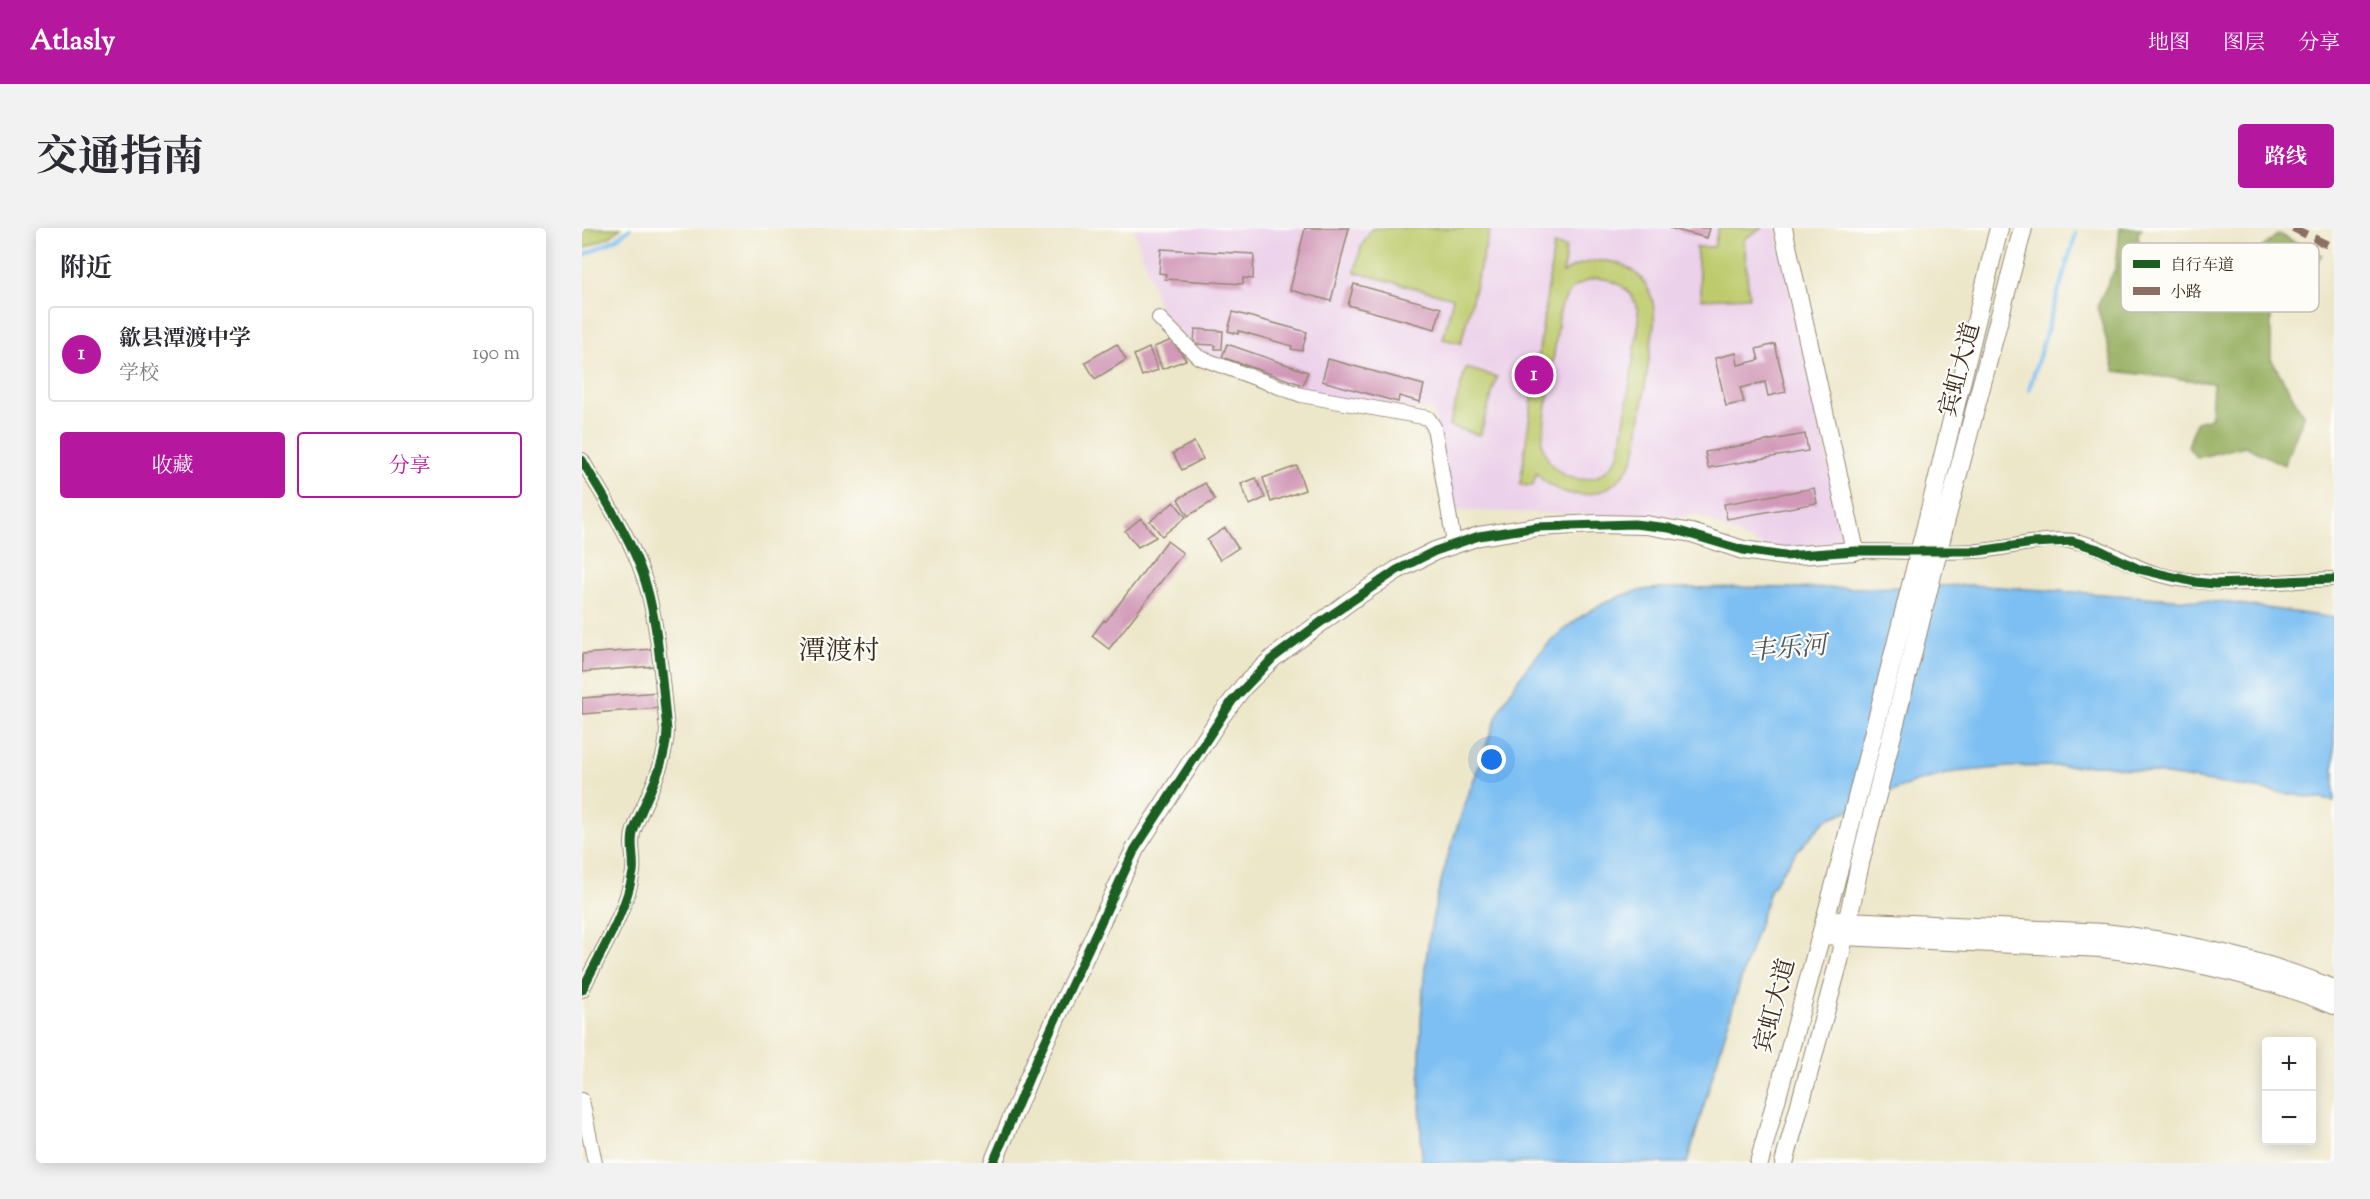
<!DOCTYPE html>
<html lang="zh">
<head>
<meta charset="utf-8">
<style>
  :root { --surface:#fff; --page:#f2f2f3; --text:#2b2b33; --muted:#7c7c81; --line:#e1e1e2; --accent:#b5179e }
  body { margin:0; font-family:"Sorts Mill Goudy","Noto Serif SC",serif; background:var(--page); color:var(--text) }
  .controls { position:absolute; right:18px; bottom:18px; display:grid; overflow:hidden; border-radius:6px; box-shadow:0 3px 15px #0003 }
  .controls button { width:54px; height:54px; display:grid; place-items:center; padding:0; border:0; border-bottom:2px solid var(--line); background:var(--surface); color:var(--text); font:30px sans-serif }
  .you { position:absolute; left:910px; top:532px; width:21px; height:21px; margin:-15px; border:4px solid #fff; border-radius:50%; background:#1a73e8; box-shadow:0 0 0 9px #1a73e833 }
  .badge { display:grid; place-items:center; width:39px; height:39px; border-radius:50%; background:var(--accent); color:#fff; font-size:20px; font-weight:700 }
  .pin { position:absolute; translate:-50% -50%; border:3px solid #fff; box-shadow:0 2px 6px #0006 }
  .list { margin:0; padding:0; list-style:none }
  h2 { display:flex; justify-content:space-between; align-items:center; height:78px; margin:0; padding:0 24px; font-size:26px }
  h2 small { font-size:20px; font-weight:400; color:var(--muted) }
  .list li { display:grid; grid-template-columns:39px 1fr auto; gap:18px; align-items:center; box-sizing:border-box; height:96px; margin:0 12px 12px; padding:0 12px; border:2px solid var(--line); border-radius:6px }
  .list b { display:block; font-size:22px; white-space:nowrap }
  .list p { margin:0; font-size:20px; white-space:nowrap; color:var(--muted) }
  .list em { font-size:20px; font-style:normal; color:var(--muted) }
  .actions { display:flex; gap:12px; padding:18px 24px }
  .actions a { flex:1; padding:14px 0; border:2px solid var(--accent); border-radius:6px; text-align:center; font-size:21px; color:var(--accent) }
  .actions .main { background:var(--accent); color:#fff }
  .map { position:relative; flex:none; width:1752px; height:935px; overflow:hidden; border-radius:6px }
  header { display:flex; align-items:center; gap:36px; box-sizing:border-box; height:84px; padding:0 30px; background:var(--accent); color:#fff }
  header strong { font-size:28px }
  nav { display:flex; gap:33px; margin-inline-start:auto; font-size:21px }
  .intro { display:flex; align-items:center; justify-content:space-between; box-sizing:border-box; height:144px; padding:0 36px }
  h1 { margin:0; font-size:42px }
  .button { padding:15px 27px; border-radius:6px; background:var(--accent); color:#fff; font-size:21px; font-weight:700 }
  main { display:flex; gap:36px; padding:0 36px }
  aside { flex:1; background:var(--surface); border-radius:6px; box-shadow:0 3px 15px #0003 }
  .map>svg:first-child { display:block }
  .built { fill:#ecd1ea }
  .green { fill:#becb6d; stroke:#7c7a46; stroke-width:1.5; fill-rule:evenodd }
  .forest { fill:#96af60; stroke:#686c3f; stroke-width:1.5 }
  .water { fill:#7dbff2; stroke:#5c7488; stroke-width:1.5 }
  .lines { fill:none; stroke-linecap:round; stroke-linejoin:round }
  .stream { stroke:#7dbff2; stroke-width:4 }
  .building { fill:#d198b7 }
  .street-casing { stroke:#948874; stroke-width:16 }
  .secondary-casing { stroke:#948874; stroke-width:20 }
  .street { stroke:#fff; stroke-width:14 }
  .secondary { stroke:#fff; stroke-width:18 }
  .secondary-bridge-casing { stroke:#948874; stroke-width:20; stroke-linecap:butt }
  .secondary-bridge { stroke:#fff; stroke-width:18 }
  .quiet { stroke:#8d6e63; stroke-width:8; stroke-dasharray:15 8; stroke-linecap:butt }
  .cycleway-casing { stroke:#fdfcf7; stroke-width:13 }
  .cycleway { stroke:#1b5e20; stroke-width:9 }
  .labels { text-anchor:middle; dominant-baseline:central; stroke-width:4.5; stroke-linejoin:round; paint-order:stroke }
  .street-label { font-size:24px; fill:#3b2a1e; stroke:#fdfcf7 }
  .water-label { font-size:26px; font-style:italic; fill:#4f575e; stroke:#fdfcf7 }
  .quarter-label { font-size:27px; fill:#3b2a1e; stroke:#fdfcf7 }
  .key { fill:#fdfcf7; stroke:#c3bdb6; stroke-width:1.5 }
  .key-label { font-size:16px; fill:#3b2a1e }
</style>
</head>
<body>
<header>
<strong>Atlasly</strong>
<nav><a>地图</a><a>图层</a><a>分享</a></nav>
</header>
<div class="intro"><h1>交通指南</h1><a class="button">路线</a></div>
<main>
<aside>
<h2>附近<small></small></h2>
<ul class="list">
<li><span class="badge">1</span><div><b>歙县潭渡中学</b><p>学校</p></div><em>190 m</em></li>
</ul>
<div class="actions"><a class="main">收藏</a><a>分享</a></div>
</aside>
<div class="map">
<svg width="1752" height="935" viewBox="0 0 1752 935">
  <rect width="100%" height="100%" fill="#fdfcf7"/>
  <filter id="ink" filterUnits="userSpaceOnUse"><feTurbulence type="fractalNoise" baseFrequency=".0167" numOctaves="2"/><feDisplacementMap in="SourceGraphic" scale="12" xChannelSelector="R" yChannelSelector="G"/><feConvolveMatrix kernelMatrix="1 2 1 2 8 2 1 2 1" color-interpolation-filters="sRGB"/></filter>
  <filter id="wash" filterUnits="userSpaceOnUse"><feTurbulence type="fractalNoise" baseFrequency=".008" numOctaves="4" result="noise"/><feDisplacementMap in="SourceGraphic" scale="24" xChannelSelector="R" yChannelSelector="G"/><feGaussianBlur stdDeviation="1.35" result="paint"/><feColorMatrix in="noise" values="0 0 0 0 0 0 0 0 0 0 0 0 0 0 0 0 0 1.4 0 .05"/><feComposite in="paint" operator="in"/></filter>
  <g filter="url(#wash)">
    <rect width="100%" height="100%" fill="#ede7ca"/>
    <path class="built" d="M552,0H1193L1264,311L1211,321L1178,317L1113,286L1091,289L869,282L851,182L781,177L736,167L620,126L580,87Z"/>
    <path class="green" d="M0,0H39L29,8L0,21Z
      M790,0H908L879,115L861,111L871,70L773,44L779,19Z
      M1136,0H1180L1162,11L1167,69L1120,71L1114,19H1132Z
      M972,17L984,19L981,45C1025,16 1077,41 1072,96L1054,223C1039,270 987,282 954,245L951,258L938,257ZM1014,50C1039,51 1056,67 1057,93L1038,223C1021,266 966,258 960,213L978,82C984,64 995,54 1014,50Z
      M884,140L915,149L898,207L867,198Z"/>
    <path class="forest" d="M1538,0H1560L1556,5L1563,77L1577,87L1611,47L1640,55L1696,6L1740,27L1689,83V131L1722,188L1702,237L1663,218L1615,230L1606,219L1614,194L1629,190L1631,155L1533,143L1515,78L1534,39Z"/>
    <path class="water" d="M1388,357L1650,375L1752,390V573L1521,537L1428,539L1373,544L1333,554L1244,592L1214,624L1189,660L1162,741L1105,935H840C837,853 835,770 851,688C862,635 879,584 899,533C905,517 909,501 916,486C942,432 993,380 1052,364C1073,359 1095,360 1116,360C1148,359 1179,359 1210,360C1270,361 1329,359 1388,357Z"/>
    <g class="lines">
      <path class="stream" d="M0,28L34,11L48,0
        M1447,162L1494,5"/>
    </g>
    <g id="blocks">
      <path class="building" d="M723,0H767L749,73L708,62Z
        M1087,0H1128L1125,10Z
        M579,21L672,26L671,51L661,50V56L583,51L584,46L577,45Z
        M772,56L859,80L853,101L766,77Z
        M651,84L725,104L720,123L709,121L710,118L657,103L656,106L646,103Z
        M613,101L641,103L640,121H633V117L612,116Z
        M590,112L604,132L580,141L572,119Z
        M535,116L544,132L513,151L503,134Z
        M645,116L726,144L721,157L640,129Z
        M1193,116L1204,164L1186,168L1183,154L1158,160L1162,174L1144,178L1133,130L1154,125L1156,137L1177,132L1174,121Z
        M567,120L576,142L560,148L552,127Z
        M746,131L842,157L838,174L817,168L816,174L740,153Z
        M1223,206L1226,223L1126,240L1123,224Z
        M612,214L621,231L600,242L591,225Z
        M715,238L723,262L689,274L681,250Z
        M674,250L683,270L668,277L659,256Z
        M623,255L633,272L606,288L596,271Z
        M1232,260L1235,275L1145,291L1142,276Z
        M592,274L604,289L580,308L568,293Z
        M559,290L574,309L556,319L543,303Z
        M643,300L656,320L638,332L625,312Z
        M585,313L601,325L527,421L510,408L522,392L524,393Z
        M71,421L73,438L0,444V426Z
        M77,464L78,480L0,486V470Z"/>
    </g>
  </g>
  <g filter="url(#ink)">
    <use href="#blocks" fill-opacity="0" stroke="#948874" stroke-width="1.5"/>
    <g class="lines">
      <g class="street-casing">
        <path id="street" d="M577,90L616,129L719,167L846,190L852,199L872,315
          M0,232C21,269 47,306 61,347C76,390 80,455 85,502C84,539 64,568 52,602C47,615 53,630 51,644C44,685 18,725 0,762
          M1273,323C1313,323 1355,325 1396,323C1427,321 1459,309 1491,313C1521,317 1546,338 1575,346C1632,362 1694,353 1752,351
          M0,872L13,935"/>
      </g>
      <g class="secondary-casing">
        <path id="secondary" d="M1345,294L1417,0
          M1363,295L1441,0
          M1243,692L1522,705C1601,714 1678,731 1752,761
          M1239,707L1521,720C1600,730 1678,746 1752,777
          M411,935L455,831L553,621L639,488L662,458L691,430L768,373L815,342L853,323L897,308L955,299L1014,296L1064,297L1110,305L1161,322L1202,328L1273,323L1201,0
          M1177,935L1259,633
          M1202,935L1257,733L1278,635"/>
      </g>
      <use href="#street" class="street"/>
      <use href="#secondary" class="secondary"/>
      <g class="secondary-bridge-casing">
        <path id="secondary-bridge" d="M1259,633L1345,294
          M1278,635L1363,295"/>
      </g>
      <use href="#secondary-bridge" class="secondary-bridge"/>
      <path class="quiet" d="M1711,0L1752,20"/>
      <g class="cycleway-casing">
        <path id="cycleway" d="M0,232C21,269 47,306 61,347C76,390 80,455 85,502C84,539 64,568 52,602C47,615 53,630 51,644C44,685 18,725 0,762
          M411,935L455,831L553,621L650,473L691,430L739,394L815,342L853,323L897,308L955,299L1052,296L1087,300L1161,322L1202,328L1273,323H1397L1451,315L1490,313L1516,321L1557,341L1613,354L1633,356L1752,351"/>
      </g>
      <use href="#cycleway" class="cycleway"/>
    </g>
  </g>
  <g class="labels">
    <g class="street-label">
      <text transform="translate(1379 142) rotate(-75)">宾虹大道</text>
      <text transform="translate(1194 778) rotate(-75)">宾虹大道</text>
    </g>
    <g class="water-label">
      <text transform="translate(1206 422) rotate(-5)">丰乐河</text>
    </g>
    <g class="quarter-label">
      <text x="257" y="424">潭渡村</text>
    </g>
  </g>
  <rect x="1539" y="15" width="198" height="69" rx="9" class="key"/>
  <rect x="1551" y="32" width="27" height="8" fill="#1b5e20"/>
  <rect x="1551" y="59" width="27" height="8" fill="#8d6e63"/>
  <g class="key-label">
    <text x="1588" y="42">自行车道</text>
    <text x="1588" y="69">小路</text>
  </g>
</svg>
<div class="controls">
<button>+</button>
<button>−</button>
</div>
<div class="you"></div>
<div class="pin badge" style="left:952px;top:147px">1</div>
</div>
</main>
</body>
</html>
